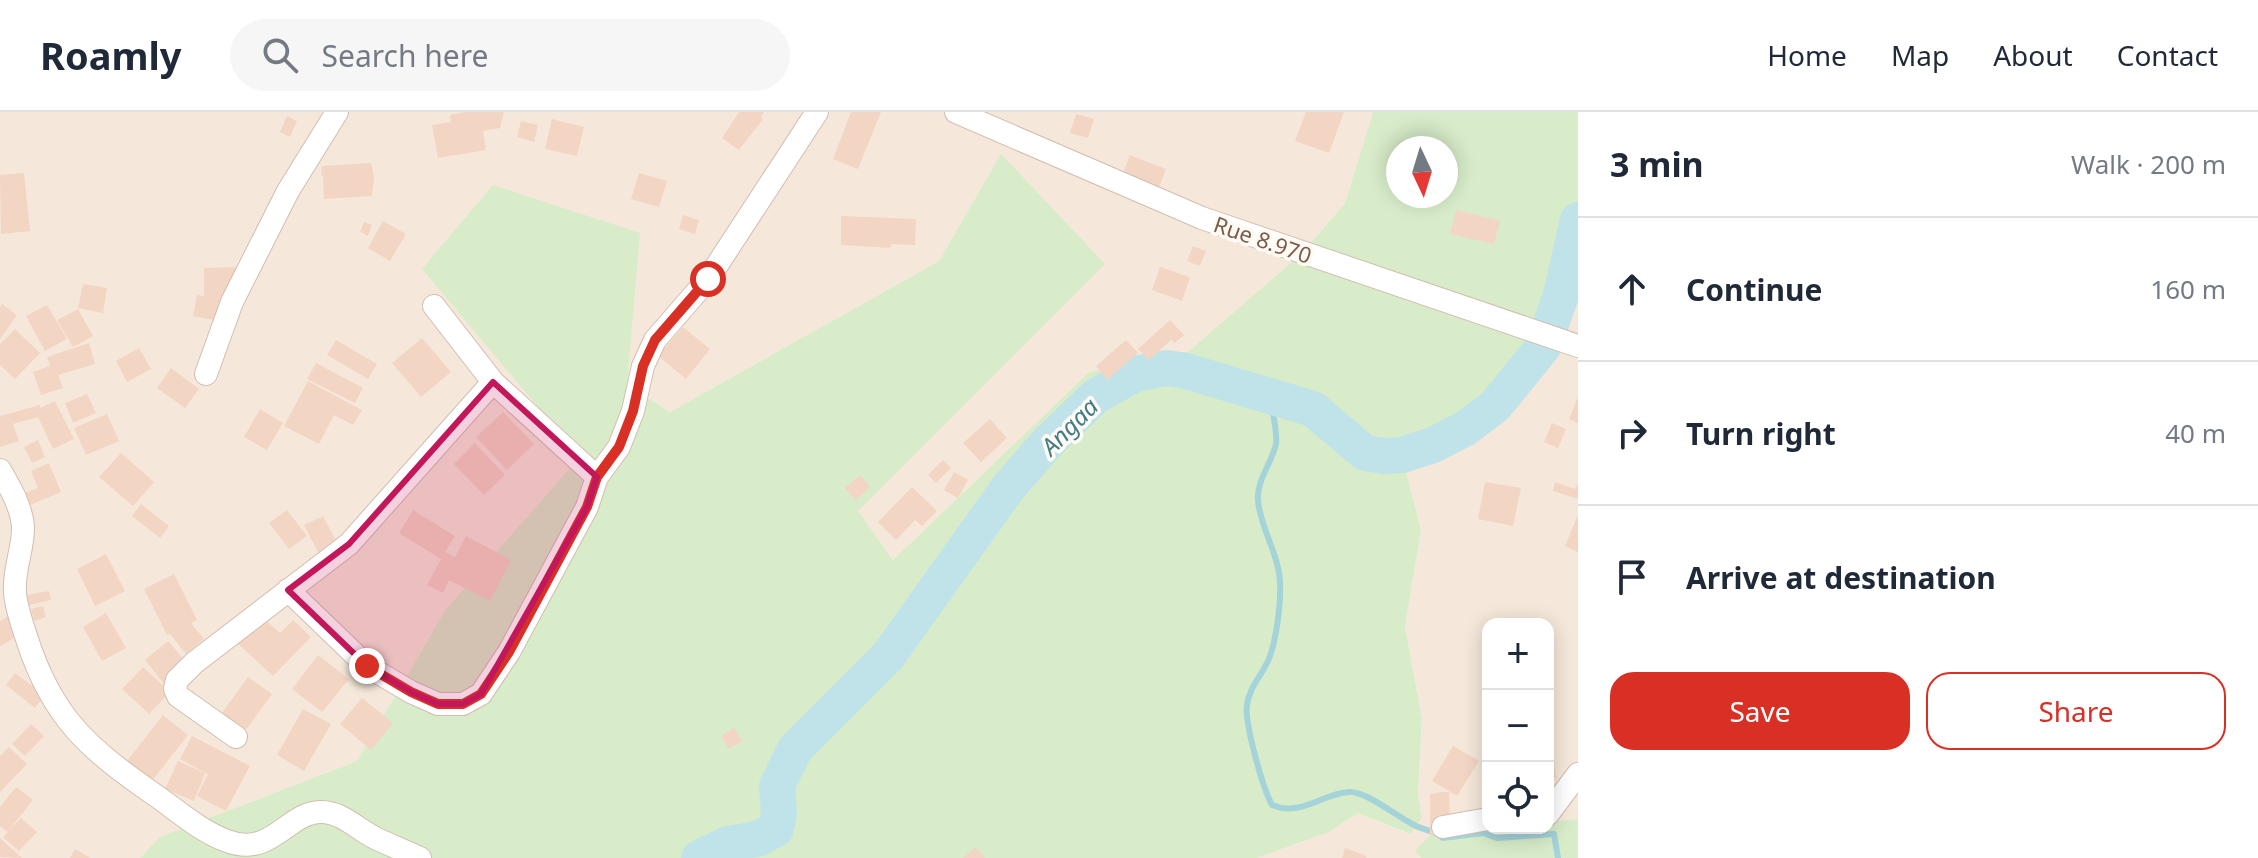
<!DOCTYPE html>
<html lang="en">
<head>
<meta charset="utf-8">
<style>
  :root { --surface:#fff; --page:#f6f6f7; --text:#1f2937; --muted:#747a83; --line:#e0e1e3; --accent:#d93025 }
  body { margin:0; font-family:"Noto Sans",sans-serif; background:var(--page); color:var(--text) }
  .controls { position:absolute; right:24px; bottom:24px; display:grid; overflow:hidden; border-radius:16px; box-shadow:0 4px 20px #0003 }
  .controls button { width:72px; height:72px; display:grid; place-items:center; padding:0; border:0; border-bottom:2px solid var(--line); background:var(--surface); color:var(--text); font:40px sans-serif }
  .compass { position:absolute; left:1386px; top:24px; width:72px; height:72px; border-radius:50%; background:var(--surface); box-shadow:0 4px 20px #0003; rotate:176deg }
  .stop { position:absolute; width:24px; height:24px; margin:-18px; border:6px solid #d93025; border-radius:50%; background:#fff }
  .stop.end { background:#d93025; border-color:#fff; box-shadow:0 2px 8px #0008 }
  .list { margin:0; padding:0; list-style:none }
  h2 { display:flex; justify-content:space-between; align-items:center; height:104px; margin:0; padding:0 32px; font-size:34px }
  h2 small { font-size:26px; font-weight:400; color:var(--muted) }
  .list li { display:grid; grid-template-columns:52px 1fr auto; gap:24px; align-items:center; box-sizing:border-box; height:144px; padding:0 32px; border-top:2px solid var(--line) }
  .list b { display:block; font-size:30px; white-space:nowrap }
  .list em { font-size:26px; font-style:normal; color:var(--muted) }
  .actions { display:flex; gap:16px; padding:24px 32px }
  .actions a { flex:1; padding:18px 0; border:2px solid var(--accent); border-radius:24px; text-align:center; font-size:28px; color:var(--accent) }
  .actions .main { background:var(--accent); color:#fff }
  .icon { flex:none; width:44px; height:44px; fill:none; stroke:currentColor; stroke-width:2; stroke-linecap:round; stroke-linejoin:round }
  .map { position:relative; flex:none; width:1578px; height:746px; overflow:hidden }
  header { display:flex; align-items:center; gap:48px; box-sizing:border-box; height:112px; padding:0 40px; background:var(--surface); border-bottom:2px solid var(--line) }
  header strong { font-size:38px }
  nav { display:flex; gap:44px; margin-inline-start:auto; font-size:28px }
  .search { width:560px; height:72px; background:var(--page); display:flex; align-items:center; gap:20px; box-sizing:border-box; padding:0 28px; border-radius:44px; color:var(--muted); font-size:30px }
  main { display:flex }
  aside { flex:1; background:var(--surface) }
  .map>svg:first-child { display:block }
  .residential { fill:#f5e8da }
  .green { fill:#d8ecc9; fill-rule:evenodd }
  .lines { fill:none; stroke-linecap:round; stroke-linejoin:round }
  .stream { stroke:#a5d3da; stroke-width:6 }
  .river { stroke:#bfe3e8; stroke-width:36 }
  .building { fill:#f3d5c3 }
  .street-casing { stroke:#d1beb0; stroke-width:24 }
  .street { stroke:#fff; stroke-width:22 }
  .route { stroke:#d93025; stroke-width:10 }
  .marked { fill:#c2185b; fill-opacity:0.2; stroke:#c2185b; stroke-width:6; stroke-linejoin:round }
  .labels { text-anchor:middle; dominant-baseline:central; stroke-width:7; stroke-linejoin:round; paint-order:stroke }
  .street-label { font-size:22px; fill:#7a5c4d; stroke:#fffaf3 }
  .water-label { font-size:24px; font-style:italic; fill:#437c86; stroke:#fffaf3 }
</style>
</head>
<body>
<header>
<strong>Roamly</strong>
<div class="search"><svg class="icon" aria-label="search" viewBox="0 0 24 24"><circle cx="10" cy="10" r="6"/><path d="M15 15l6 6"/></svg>Search here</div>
<nav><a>Home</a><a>Map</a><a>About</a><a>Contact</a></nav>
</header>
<main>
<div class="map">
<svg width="1578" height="746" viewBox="0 0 1578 746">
  <rect width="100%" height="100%" fill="#fdf6ec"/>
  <path class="residential" d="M0,0H1373L1345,91L1302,141L1189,239L1089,260L893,448L857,399L1104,152L1001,43L939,149L670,300L627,273L639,121L581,345L446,497L357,649L160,725L140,746H0Z
    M1578,108V707L1548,710V512H1488V712L1416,739L1421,746H1257L1329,720L1358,701L1409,722L1422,706L1418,682L1422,607L1405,514L1421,418L1402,343L1433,333L1466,316L1495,294L1543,235L1561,183Z"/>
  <path class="green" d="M1373,0H1578V108L1561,183L1543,235L1495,294L1466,316L1433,333L1402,343L1421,418L1405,514L1422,607L1418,682L1422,706L1410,722L1358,701L1329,720L1257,746H140L160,725L357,649L446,497L580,345L422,157L493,73L640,121L627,273L670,300L939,149L1001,42L1105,152L858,399L893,448L1089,260L1189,239L1302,141L1345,91ZM1398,36H1446V84H1398Z
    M1578,707V746H1421L1415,739L1431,722L1488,716H1548V710Z"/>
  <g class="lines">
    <path class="stream" d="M1271,283C1271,297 1278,320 1276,332C1272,351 1256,369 1258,389C1261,418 1279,442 1280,471C1281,491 1276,532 1268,549C1261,564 1249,576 1247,593C1244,610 1263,677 1272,693C1301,705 1321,682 1349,680C1367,679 1398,706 1416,714C1427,719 1434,718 1443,726L1483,721L1497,726L1554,722L1558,746
      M748,746L749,729"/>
    <path class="river" d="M699,746L728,732L757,727L776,717L779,701L777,674L795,637L888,544L1008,376L1047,331L1096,284L1135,262L1167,256L1186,259L1313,297L1365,341L1384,344L1402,343L1433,333L1466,316L1495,294L1543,235L1561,183L1578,108"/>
  </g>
  <path class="building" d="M465,0H504L500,16L483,19L486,38L438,46L432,13L451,10L450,3Z
    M739,0H764L761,5L763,7L739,38L722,26Z
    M851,0H881L858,57L833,47Z
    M1306,0H1344L1329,41L1295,29Z
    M1076,2L1094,7L1088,26L1070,21Z
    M287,4L297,9L290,25L280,20Z
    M552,7L584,15L577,44L545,37Z
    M521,9L538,13L534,30L517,25Z
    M1130,43L1166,57L1159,75L1123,61Z
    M371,51L374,65L372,84L324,87L323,63L321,64L322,54Z
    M24,61L30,119L1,122L0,63Z
    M639,61L667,69L659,95L631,87Z
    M1456,98L1500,109L1494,132L1450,122Z
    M683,103L699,108L695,122L679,117Z
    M841,104L916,107L915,133L891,132L890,136L841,133Z
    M383,109L406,122L390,149L368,136Z
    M364,110L372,113L368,124L360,120Z
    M1193,134L1206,139L1200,154L1187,149Z
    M235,155L236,187L223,210L193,204L197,183L204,184V156Z
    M1160,155L1190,165L1182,189L1152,178Z
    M83,172L107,176L103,201L78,196Z
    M2,192L17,203L0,227V195Z
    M47,193L67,227L45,239L26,204Z
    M78,197L93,224L73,235L57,208Z
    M1170,208L1184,223L1175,231L1171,228L1149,248L1138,237Z
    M683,215L710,237L686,267L658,244Z
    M15,217L40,241L15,267L0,253V232Z
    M422,226L451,260L421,285L392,251Z
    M336,228L377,252L368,267L327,243Z
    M1126,228L1138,241L1107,268L1096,254Z
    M89,231L95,252L58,263L63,276L41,283L33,260L50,254L47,245Z
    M139,236L151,257L127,270L116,249Z
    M316,251L363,276L355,291L307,267Z
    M171,256L199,277L185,296L157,276Z
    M308,269L362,298L353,313L334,303L319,332L284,314Z
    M87,282L96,301L73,311L65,291Z
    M1578,285V311L1569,307Z
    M55,289L74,327L53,337L38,305L13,312L19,329L0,335V304L40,293V296Z
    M260,297L283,311L267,338L244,325Z
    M503,300L534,332L507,358L476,325Z
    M107,302L119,329L86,343L74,316Z
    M990,307L1007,326L981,350L963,331Z
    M1552,311L1566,317L1558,336L1544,330Z
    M38,328L45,345L32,351L24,335Z
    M475,331L505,363L484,383L454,352Z
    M121,341L154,370L133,394L99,365Z
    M943,348L951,356L936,371L928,363Z
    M49,351L61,380L30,393L25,381L38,376L31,359Z
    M954,360L968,368L958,386L944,378Z
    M860,363L870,375L856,388L845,376Z
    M1485,370L1521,376L1513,414L1478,407Z
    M1555,370L1575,377L1578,371V387L1553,379Z
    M912,375L937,399L922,414L915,408L896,428L878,410Z
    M141,392L169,414L160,426L132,404Z
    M287,398L307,424L289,437L269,411Z
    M413,398L455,424L445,440L455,445L466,424L511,448L490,489L449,468L443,481L427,473L441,447L399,421Z
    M1578,403V440L1565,434Z
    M323,404L339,434L320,444L304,413Z
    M106,442L125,479L95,494L77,457Z
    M174,462L197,508L191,511L204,527L186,542L170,522L167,523L144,477Z
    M49,479L51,488L29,493L27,483Z
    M43,494L46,505L34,509L31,497Z
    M106,501L126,536L102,549L83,515Z
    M12,502L23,521L0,534V509Z
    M260,503L280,521L293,508L311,525L273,564L235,529Z
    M168,529L188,552L164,572L145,548Z
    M318,543L349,567L322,600L292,577Z
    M143,555L170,580L149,602L122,577Z
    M15,561L45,583L35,596L6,573Z
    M248,565L272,582L240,626L216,609Z
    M362,586L393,611L371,638L340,612Z
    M303,597L331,612L304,659L277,643Z
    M163,603L188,623L152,669L127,649Z
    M31,612L44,624L25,644L12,632Z
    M734,616L742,629L729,637L721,624Z
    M1552,623L1556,666L1548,667V624Z
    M192,624L250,654L226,699L197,684L208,662L180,647Z
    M1453,634L1479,649L1457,684L1432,669Z
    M9,635L27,652L0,680V644Z
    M178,649L205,661L194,689L165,677Z
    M16,675L33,688L9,718L21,706L37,720L19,739L3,725L8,720L0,714V695Z
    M1442,680H1449L1450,722L1430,723V682Z
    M0,726L22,746L0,745Z
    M975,735L985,746H963Z
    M1345,736L1367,744L1366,746H1342Z
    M75,737L91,746H70Z"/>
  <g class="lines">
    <g class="street-casing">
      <path id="street" d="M956,0L1202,106L1578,234
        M434,194L493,270L597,365
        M206,262L232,190L288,79L337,0
        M0,358C10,375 21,394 23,414C24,435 13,458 15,480C16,496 22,512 27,527C52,606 89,637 155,683C178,699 200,719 227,729C272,746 287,700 321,700C342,700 357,717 375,726C390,733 405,739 420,746
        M288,478L367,554L411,580L438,592H463L481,582L509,540L587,395L597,365L619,335L633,299L643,254L655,228L708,167L817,0
        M236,625L178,584L175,577L177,568L194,551L349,432L493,270
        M1548,702L1578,662
        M1443,715L1488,707"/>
    </g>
    <use href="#street" class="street"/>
  </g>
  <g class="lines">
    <path class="route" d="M367,554L411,580L438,592H463L481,582L509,540L587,395L597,365L619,335L633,299L643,254L655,228L708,167"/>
  </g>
  <path class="marked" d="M493,270L597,365L587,395L481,582L463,592H438L411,580L367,554L288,478L349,432Z"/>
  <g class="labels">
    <g class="street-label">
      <text transform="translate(1263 127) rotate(19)">Rue 8.970</text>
    </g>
    <g class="water-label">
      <text transform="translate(1069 314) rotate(-45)">Angaa</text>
    </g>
  </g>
</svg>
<div class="controls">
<button>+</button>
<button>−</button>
<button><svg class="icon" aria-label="locate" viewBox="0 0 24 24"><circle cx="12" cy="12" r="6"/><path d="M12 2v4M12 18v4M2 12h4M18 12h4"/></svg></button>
</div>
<svg class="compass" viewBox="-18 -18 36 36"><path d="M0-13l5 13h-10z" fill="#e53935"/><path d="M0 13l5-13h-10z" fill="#747a83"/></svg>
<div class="stop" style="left:708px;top:167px"></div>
<div class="stop end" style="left:367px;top:554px"></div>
</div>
<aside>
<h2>3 min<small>Walk · 200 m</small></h2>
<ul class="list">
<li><svg class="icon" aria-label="ahead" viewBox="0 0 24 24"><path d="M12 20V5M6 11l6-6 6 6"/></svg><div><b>Continue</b></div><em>160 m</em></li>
<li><svg class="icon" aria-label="right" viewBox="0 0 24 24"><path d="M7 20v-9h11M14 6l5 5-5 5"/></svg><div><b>Turn right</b></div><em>40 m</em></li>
<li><svg class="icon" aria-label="arrive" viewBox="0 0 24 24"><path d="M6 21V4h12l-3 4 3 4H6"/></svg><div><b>Arrive at destination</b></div></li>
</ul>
<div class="actions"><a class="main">Save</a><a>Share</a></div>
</aside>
</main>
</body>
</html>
